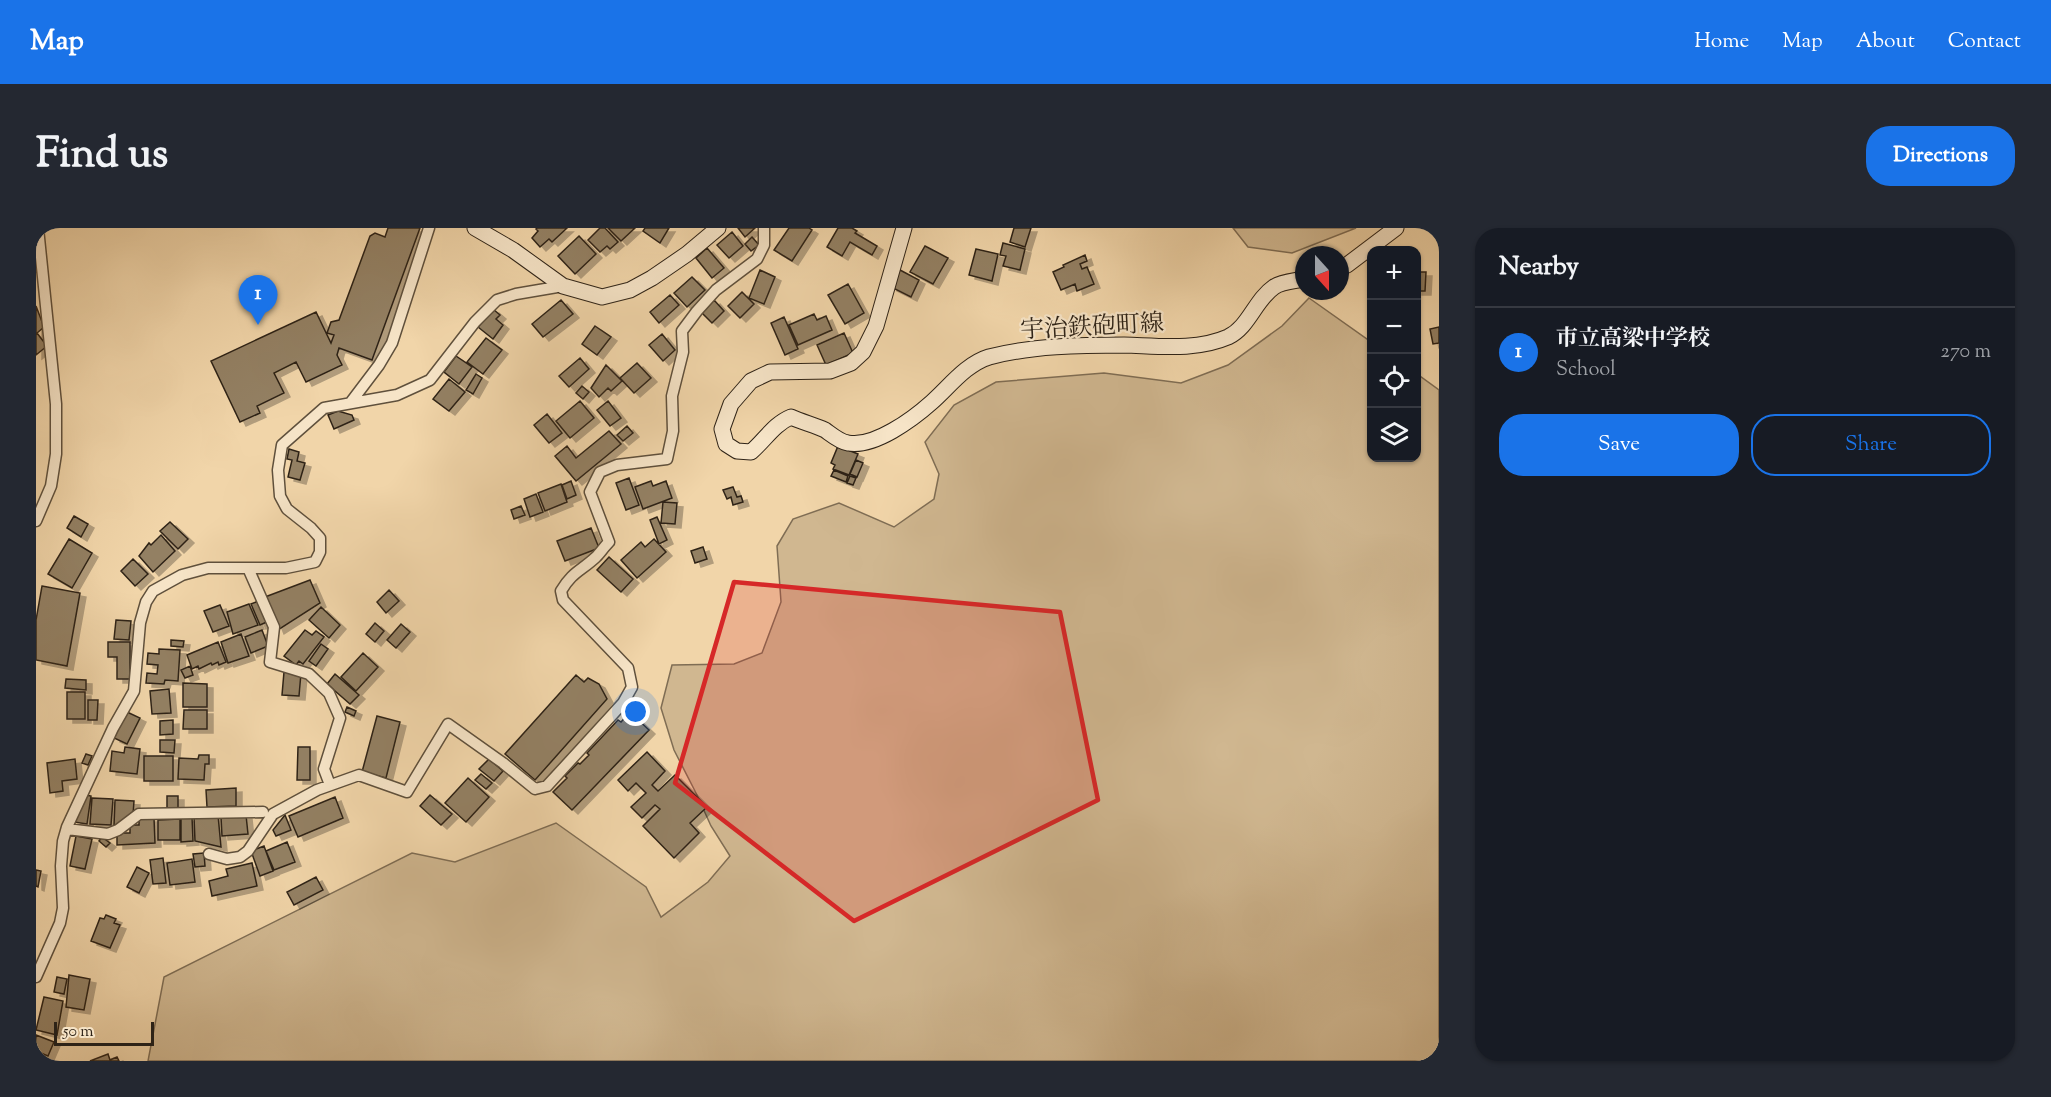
<!DOCTYPE html>
<html lang="en">
<head>
<meta charset="utf-8">
<style>
  :root { --surface:#171b24; --page:#242831; --text:#f1f3f6; --muted:#9ea1a6; --line:#363941; --accent:#1a73e8 }
  body { margin:0; font-family:"Sorts Mill Goudy","Noto Serif JP",serif; background:var(--page); color:var(--text) }
  .controls { position:absolute; right:18px; top:18px; display:grid; overflow:hidden; border-radius:12px; box-shadow:0 2px 4px #0004 }
  .controls button { width:54px; height:54px; display:grid; place-items:center; padding:0; border:0; border-bottom:2px solid var(--line); background:var(--surface); color:var(--text); font:30px sans-serif }
  .compass { position:absolute; left:1259px; top:18px; width:54px; height:54px; border-radius:50%; background:var(--surface); box-shadow:0 2px 4px #0004; rotate:159deg }
  .scale { position:absolute; left:18px; bottom:15px; width:100px; box-sizing:border-box; padding-left:6px; border:3px solid #2e2317; border-top:0; font-size:16px; line-height:21px; white-space:nowrap; color:#2e2317; -webkit-text-stroke:4px #f6e4c7; paint-order:stroke }
  .you { position:absolute; left:600px; top:484px; width:21px; height:21px; margin:-15px; border:4px solid #fff; border-radius:50%; background:#1a73e8; box-shadow:0 0 0 9px #1a73e833 }
  .badge { display:grid; place-items:center; width:39px; height:39px; border-radius:50%; background:var(--accent); color:#fff; font-size:20px; font-weight:700 }
  .pin { position:absolute; translate:-50% -50px; filter:drop-shadow(0 2px 3px #0008) }
  .pin::after { content:''; position:absolute; top:32px; width:21px; height:18px; background:inherit; clip-path:polygon(0 0,100% 0,50% 100%) }
  .list { margin:0; padding:0; list-style:none }
  h2 { display:flex; justify-content:space-between; align-items:center; height:78px; margin:0; padding:0 24px; font-size:26px }
  h2 small { font-size:20px; font-weight:400; color:var(--muted) }
  .list li { display:grid; grid-template-columns:39px 1fr auto; gap:18px; align-items:center; box-sizing:border-box; height:90px; padding:0 24px; border-top:2px solid var(--line) }
  .list b { display:block; font-size:22px; white-space:nowrap }
  .list p { margin:0; font-size:20px; white-space:nowrap; color:var(--muted) }
  .list em { font-size:20px; font-style:normal; color:var(--muted) }
  .actions { display:flex; gap:12px; padding:18px 24px }
  .actions a { flex:1; padding:14px 0; border:2px solid var(--accent); border-radius:24px; text-align:center; font-size:21px; color:var(--accent) }
  .actions .main { background:var(--accent); color:#fff }
  .icon { flex:none; width:33px; height:33px; fill:none; stroke:currentColor; stroke-width:2; stroke-linecap:round; stroke-linejoin:round }
  .map { position:relative; flex:none; width:1403px; height:833px; overflow:hidden; border-radius:24px }
  header { display:flex; align-items:center; gap:36px; box-sizing:border-box; height:84px; padding:0 30px; background:var(--accent); color:#fff }
  header strong { font-size:28px }
  nav { display:flex; gap:33px; margin-inline-start:auto; font-size:21px }
  .intro { display:flex; align-items:center; justify-content:space-between; box-sizing:border-box; height:144px; padding:0 36px }
  h1 { margin:0; font-size:42px }
  .button { padding:15px 27px; border-radius:24px; background:var(--accent); color:#fff; font-size:21px; font-weight:700 }
  main { display:flex; gap:36px; padding:0 36px }
  aside { flex:1; background:var(--surface); border-radius:24px; box-shadow:0 2px 4px #0004 }
  .map>svg:first-child { display:block }
  .green { fill:#d0b790; stroke:#7f6d54; stroke-width:1.5 }
  .building { fill:#938063; stroke:#2e2317; stroke-width:1.5; filter:url(#shadow) }
  .lines { fill:none; stroke-linecap:round; stroke-linejoin:round }
  .street-casing { stroke:#5f503c; stroke-width:13 }
  .secondary-casing { stroke:#2e2317; stroke-width:17 }
  .street { stroke:#f6e4c7; stroke-width:10 }
  .secondary { stroke:#f6e4c7; stroke-width:15 }
  .marked { fill:#d62828; fill-opacity:0.2; stroke:#d62828; stroke-width:4.5; stroke-linejoin:round }
  .labels { text-anchor:middle; dominant-baseline:central; stroke-width:4.5; stroke-linejoin:round; paint-order:stroke }
  .street-label { font-size:24px; fill:#2e2317; stroke:#f6e4c7 }
</style>
</head>
<body>
<header>
<strong>Map</strong>
<nav><a>Home</a><a>Map</a><a>About</a><a>Contact</a></nav>
</header>
<div class="intro"><h1>Find us</h1><a class="button">Directions</a></div>
<main>
<div class="map">
<svg width="1403" height="833" viewBox="0 0 1403 833">
  <defs>
    <filter id="shadow"><feDropShadow dx="6" dy="4" stdDeviation="0" flood-color="#0004"/></filter>
  </defs>
  <rect width="100%" height="100%" fill="#f1d5a9"/>
  <filter id="stains"><feTurbulence type="fractalNoise" baseFrequency=".00333" numOctaves="4"/><feColorMatrix values="0 0 0 0 .2 0 0 0 0 .09 0 0 0 0 .02 0 0 0 .5 -.17"/></filter>
  <radialGradient id="worn" r=".72"><stop offset=".6" stop-color="#630" stop-opacity="0"/><stop offset="1" stop-color="#630" stop-opacity=".3"/></radialGradient>
  <path class="green" d="M1197,0H1320L1256,25L1212,19Z
    M1273,70L1335,114L1336,230H1380L1381,146L1403,162V833H112L128,749L376,625L419,634L520,595L610,659L625,689L672,654L694,628L675,598L661,567L638,522L625,480L636,437L698,436L726,425L745,374L741,318L757,291L803,275L858,299L898,271L903,246L889,214L918,177L960,154L1068,145L1145,155L1192,137L1246,98Z"/>
  <path class="building" d="M352,0H384L336,132L303,120L301,127L306,137L270,154L260,134L238,145L248,165L221,178L224,185L204,194L175,133L280,84L295,115L298,107L291,105L295,94L303,92L334,8L339,5L349,9Z
    M501,0H531L516,14L513,11L504,19L496,10L502,3L500,1Z
    M564,0H569L582,14L574,21L571,18L564,24L552,12Z
    M572,0H599L585,13Z
    M609,0H633L624,15L607,3Z
    M702,0H719L709,9Z
    M753,0H773L776,2L756,33L738,22Z
    M802,0H816L821,3L819,5L841,18L836,27L814,14L806,28L791,19Z
    M978,0H995L989,19L974,14Z
    M696,4L707,18L693,30L681,17Z
    M543,8L560,26L539,46L522,28Z
    M716,9L723,17L715,23L709,16Z
    M967,15L989,21L984,42L967,38L970,28L964,27Z
    M889,18L912,30L897,56L874,44Z
    M671,20L688,40L676,50L660,30Z
    M940,21L962,26L956,53L933,47Z
    M1049,27L1051,33L1044,36L1046,41L1051,39L1058,56L1041,63L1039,56L1025,62L1017,44L1028,39L1027,37Z
    M724,42L739,49L728,76L713,70Z
    M864,42L883,52L875,69L855,59Z
    M1380,44H1390L1389,63H1380Z
    M656,49L669,62L651,79L638,65Z
    M812,56L828,85L809,96L792,67Z
    M706,64L718,76L704,90L692,78Z
    M634,67L643,77L623,95L614,84Z
    M525,72L537,86L507,109L496,96Z
    M678,72L688,83L676,95L666,85Z
    M0,78L8,99L1,105L11,118L0,127Z
    M457,81L464,87L460,91L467,97L457,111L442,99Z
    M778,86L781,92L790,88L796,102L762,117L753,97Z
    M748,89L762,121L749,127L735,95Z
    M559,98L575,109L561,127L546,116Z
    M1403,99V115L1397,116L1394,101Z
    M808,105L817,125L790,137L781,117Z
    M626,106L639,122L627,133L613,117Z
    M450,110L466,122L447,146L431,134Z
    M420,128L436,139L423,156L408,144Z
    M544,130L553,141L533,159L523,148Z
    M601,135L615,150L598,165L584,150Z
    M570,137L586,153L575,163L572,160L563,169L555,160Z
    M440,146L446,150L437,166L430,162Z
    M413,151L429,164L413,183L397,171Z
    M546,158L553,164L547,171L540,165Z
    M544,173L558,190L534,210L520,193Z
    M572,173L585,190L574,198L561,182Z
    M302,183L316,187L318,192L298,201L292,187Z
    M511,186L526,205L513,215L498,197Z
    M591,198L597,205L587,213L581,207Z
    M573,203L585,216L540,253L519,228L531,218L540,230Z
    M802,218L822,226L813,247L797,241L799,237L795,235Z
    M253,221L263,224L261,233L269,235L264,252L252,249L256,232L251,231Z
    M820,232L827,235L821,249L814,246Z
    M798,242L812,248L810,254L795,248Z
    M814,248L820,250L817,257L811,255Z
    M593,250L603,277L590,282L580,255Z
    M535,253L540,267L531,271L526,257Z
    M615,253L617,258L630,253L636,270L607,281L599,259Z
    M525,256L531,274L509,283L502,265Z
    M697,259L701,269L705,268L707,274L697,277L695,269L691,271L687,262Z
    M500,266L507,284L494,289L488,271Z
    M627,274L641,275L639,296L625,295Z
    M485,278L489,287L478,291L475,282Z
    M38,288L52,296L45,309L31,300Z
    M621,289L631,312L623,316L614,292Z
    M134,294L152,311L142,321L124,303Z
    M555,300L563,320L529,333L521,313Z
    M125,307L139,323L117,344L103,328L113,315L115,317Z
    M33,311L56,325L36,360L12,346Z
    M618,311L630,324L601,350L585,332L605,314L609,319Z
    M667,319L671,331L659,335L655,323Z
    M573,329L597,351L585,364L561,342Z
    M97,331L112,346L99,358L85,343Z
    M274,352L284,375L242,402L229,369Z
    M6,358L44,365L31,438L0,432V392Z
    M353,362L363,373L350,385L341,374Z
    M225,372L233,393L224,397L215,376Z
    M213,376L222,397L197,406L191,384Z
    M184,377L193,398L177,404L168,383Z
    M285,379L304,397L293,410L273,392Z
    M80,392L95,393L93,412L78,411Z
    M339,395L348,403L339,414L330,406Z
    M365,396L374,404L360,420L351,412Z
    M226,402L232,418L215,425L209,409Z
    M269,402L276,407L280,403L288,409L267,436L263,433L260,437L248,428Z
    M205,406L213,428L192,435L185,414Z
    M135,412L148,413L147,419L135,418Z
    M72,414H94V451H81V429H72Z
    M182,414L190,434L183,437L182,434L176,437L175,435L163,441L162,438L156,441L151,427Z
    M285,416L292,421L280,438L273,433Z
    M123,421L144,422L142,453L129,452L128,456L110,455L111,445L121,446L122,437L111,436L112,425L123,426Z
    M327,425L342,439L320,463L305,449Z
    M154,438L157,447L149,450L145,442Z
    M248,444L265,445L263,468L246,467Z
    M299,446L323,467L314,476L291,456Z
    M540,447L548,454L552,450L563,456L571,471L499,552L469,526Z
    M30,451L50,452V462L29,460Z
    M147,455L171,456V479H147Z
    M133,461L135,485L116,486L114,463Z
    M31,464H49V491H31Z
    M52,472H62L61,492H52Z
    M311,479L320,483L318,488L309,484Z
    M148,482H171V501H147Z
    M91,484L104,490L91,516L78,510Z
    M594,484L613,502L536,582L517,564L531,550L529,548L542,535L544,536L553,527L551,525L582,492L585,494Z
    M341,488L364,494L350,550L326,544Z
    M137,492V506L124,507V493Z
    M124,512H139L138,525L124,524Z
    M89,519L104,521L101,546L74,543L76,523L88,525Z
    M262,519H274V552H261Z
    M611,524L629,543L616,557L622,563L639,547L671,579L654,595L663,605L638,630L607,598L624,581L619,577L606,590L595,579L610,565L600,555L592,563L582,552Z
    M50,526L56,528L52,537L46,535Z
    M163,527H173V536H169L168,552L142,551L143,530L162,531Z
    M108,528H137V553H108Z
    M39,531L41,551L26,553L27,563L14,565L11,535Z
    M453,531L467,543L458,553L443,541Z
    M445,546L456,555L450,561L439,552Z
    M432,550L453,569L430,594L409,575Z
    M200,560V578L171,579L170,562Z
    M50,567L55,568L51,596L38,594Z
    M394,567L416,586L405,597L384,578Z
    M131,568H142V580H131Z
    M299,569L307,590L262,609L253,588Z
    M56,570L77,571L75,597L54,596Z
    M79,572L98,573L97,587L78,598Z
    M182,587L185,619L159,613L158,589Z
    M210,587L212,606L186,608L185,589Z
    M249,587L255,602L240,608L237,602Z
    M156,589L157,613L145,614V590Z
    M103,590H118L119,615L81,617V605H94V597H103Z
    M144,591V612H122V592Z
    M40,608L56,611L49,641L34,638Z
    M66,609L74,615L70,619L63,613Z
    M251,614L259,634L238,642L230,623Z
    M228,618L237,643L224,648L215,623Z
    M168,625L169,638L159,639L157,626Z
    M127,630L130,655L117,656L114,632Z
    M156,631L159,654L134,657L131,635Z
    M216,635L221,658L176,668L173,653L192,648L190,641Z
    M101,639L113,645L103,665L91,659Z
    M0,642L5,643L2,659L0,658Z
    M280,649L287,662L258,677L251,664Z
    M70,687L80,691L78,695L84,697L74,720L55,713L64,690L68,691Z
    M33,747L54,751L48,782L30,779Z
    M21,749L31,751L28,766L18,764Z
    M8,769L27,773L21,807L0,802Z
    M0,807L18,814L12,828L0,823Z
    M0,824L8,828L5,833H0Z
    M72,826L74,832L81,829L83,833H54Z"/>
  <g class="lines">
    <g class="street-casing">
      <path id="street" d="M315,174L343,137L356,115L393,0
        M0,293L15,258L20,226V176L2,0
        M212,340L238,399L234,434L273,446L293,465L304,490L288,541L294,557
        M31,601L72,606L82,602L103,586L227,584
        M173,626L191,631L204,629L212,623L237,586L281,562L323,547L371,564L412,496L467,535L499,561L511,558L587,475L596,459L592,440L527,372L525,363C536,344 545,343 560,329C564,325 568,319 573,314L554,264L564,244L581,237L631,231L637,203L636,168L647,124L646,103L661,83L680,62L721,31L728,17V0
        M0,749L24,695L27,680L25,638L27,613L31,599L77,500L98,463L104,395L110,374L117,363L146,347L172,340H250L279,334L284,324V310L275,300L251,281L244,268L242,242L246,217L288,180L361,167L394,152L439,94L461,72L480,66L527,58"/>
    </g>
    <g class="secondary-casing">
      <path id="secondary" d="M439,0L477,22L527,58L566,69L594,62L616,50L651,26L682,0
        M868,0L840,98L827,124L815,135L794,143L734,144L715,153L695,176L686,201L690,216L701,223L715,224C729,212 738,196 755,189C766,194 778,197 789,202C796,207 804,214 812,215C838,220 877,191 896,174C913,159 930,136 953,129C994,118 1046,117 1088,117C1123,118 1160,123 1192,109C1213,99 1219,72 1238,59C1245,54 1259,53 1268,51
        M1304,40L1311,37L1360,0"/>
    </g>
    <use href="#street" class="street"/>
    <use href="#secondary" class="secondary"/>
  </g>
  <path class="marked" d="M698,354L1024,384L1062,572L818,693L639,555Z"/>
  <g class="labels">
    <g class="street-label">
      <text transform="translate(1056 100) rotate(-3)">宇治鉄砲町線</text>
    </g>
  </g>
  <rect width="100%" height="100%" filter="url(#stains)"/>
  <rect width="100%" height="100%" fill="url(#worn)"/>
</svg>
<div class="controls">
<button>+</button>
<button>−</button>
<button><svg class="icon" aria-label="locate" viewBox="0 0 24 24"><circle cx="12" cy="12" r="6"/><path d="M12 2v4M12 18v4M2 12h4M18 12h4"/></svg></button>
<button><svg class="icon" aria-label="layers" viewBox="0 0 24 24"><path d="M12 4l9 5-9 5-9-5zM3 14l9 5 9-5"/></svg></button>
</div>
<svg class="compass" viewBox="-18 -18 36 36"><path d="M0-13l5 13h-10z" fill="#e53935"/><path d="M0 13l5-13h-10z" fill="#9ea1a6"/></svg>
<div class="scale">50 m</div>
<div class="you"></div>
<div class="pin badge" style="left:222px;top:97px">1</div>
</div>
<aside>
<h2>Nearby<small></small></h2>
<ul class="list">
<li><span class="badge">1</span><div><b>市立高梁中学校</b><p>School</p></div><em>270 m</em></li>
</ul>
<div class="actions"><a class="main">Save</a><a>Share</a></div>
</aside>
</main>
</body>
</html>
